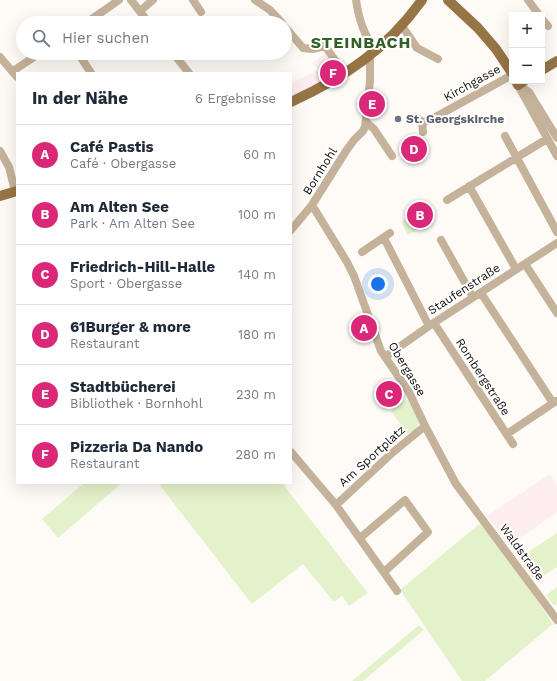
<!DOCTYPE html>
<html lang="de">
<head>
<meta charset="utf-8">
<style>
  :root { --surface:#fff; --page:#f6f6f7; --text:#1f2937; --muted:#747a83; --line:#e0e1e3; --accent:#db2777 }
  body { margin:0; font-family:"Work Sans",sans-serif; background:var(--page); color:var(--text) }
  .controls { position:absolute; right:12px; top:12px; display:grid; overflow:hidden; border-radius:0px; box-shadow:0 4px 16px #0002 }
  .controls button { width:36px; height:36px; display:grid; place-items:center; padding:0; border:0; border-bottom:1px solid var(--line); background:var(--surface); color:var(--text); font:20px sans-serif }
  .you { position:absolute; left:378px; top:284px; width:14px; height:14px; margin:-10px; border:3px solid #fff; border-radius:50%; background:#1a73e8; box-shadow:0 0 0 6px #1a73e833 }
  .badge { display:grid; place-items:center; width:26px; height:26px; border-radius:50%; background:var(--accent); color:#fff; font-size:13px; font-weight:700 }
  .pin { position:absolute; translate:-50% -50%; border:2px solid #fff; box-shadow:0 1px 4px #0006 }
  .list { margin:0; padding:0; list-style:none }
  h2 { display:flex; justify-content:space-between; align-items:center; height:52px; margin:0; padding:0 16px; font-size:17px }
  h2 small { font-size:13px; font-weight:400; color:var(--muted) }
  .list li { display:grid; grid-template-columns:26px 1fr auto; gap:12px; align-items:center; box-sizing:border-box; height:60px; padding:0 16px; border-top:1px solid var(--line) }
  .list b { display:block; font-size:15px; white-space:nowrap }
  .list p { margin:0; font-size:13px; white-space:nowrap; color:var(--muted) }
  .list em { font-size:13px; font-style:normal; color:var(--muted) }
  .icon { flex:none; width:22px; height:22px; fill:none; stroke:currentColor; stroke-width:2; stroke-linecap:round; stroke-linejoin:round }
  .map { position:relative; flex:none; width:557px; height:681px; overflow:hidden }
  .search { position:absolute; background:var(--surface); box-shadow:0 4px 16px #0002; left:16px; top:16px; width:276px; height:44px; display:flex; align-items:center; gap:10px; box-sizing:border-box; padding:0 14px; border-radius:22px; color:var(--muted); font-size:15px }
  .panel { position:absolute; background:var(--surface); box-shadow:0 4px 16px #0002; left:16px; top:72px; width:276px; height:412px; border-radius:0px }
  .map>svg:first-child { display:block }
  .commercial { fill:#fdedef }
  .education { fill:#fdedee }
  .green { fill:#e4f2cb }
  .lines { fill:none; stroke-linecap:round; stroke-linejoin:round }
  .minor { stroke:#c5b29a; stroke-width:8 }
  .major { stroke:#967446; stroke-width:10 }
  .worship-dot { fill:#6b7280; stroke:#fff; stroke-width:1.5 }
  .labels { text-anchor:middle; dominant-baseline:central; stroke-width:4; stroke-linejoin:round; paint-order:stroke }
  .street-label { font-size:12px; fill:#100e0a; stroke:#fff }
  .worship-label { font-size:12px; font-weight:bold; fill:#5b616d; stroke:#fff; text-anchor:start }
  .district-label { font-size:16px; font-weight:bold; letter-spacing:1px; fill:#326027; stroke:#fff }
</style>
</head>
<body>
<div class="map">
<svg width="557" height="681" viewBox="0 0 557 681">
  <rect width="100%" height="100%" fill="#fefbf6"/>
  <path class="commercial" d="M328,50L344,73L291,100V83L319,70L313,63Z"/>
  <path class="education" d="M550,474L557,485V512L509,546L487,516Z"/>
  <path class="green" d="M424,208L431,222L408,235L401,222Z
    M406,400H408L419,423L415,430L407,434L391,411Z
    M84,483H122L58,538L42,519Z
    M158,483H282L368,593L349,606L342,596L334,602L303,564L252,604Z
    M484,523L553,624L485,681H462L400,590L478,525Z
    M557,533V567L535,581L519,558Z
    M557,587V604L554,606L546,595Z
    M419,625L424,630L363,681H352Z"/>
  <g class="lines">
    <path class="minor" d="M131,0L149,23
      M193,0L201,12
      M255,0L270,10L282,23
      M356,0C359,21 364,33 375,52
      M528,0L539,15
      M140,11L153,0
      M542,19L548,26
      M86,23L119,0
      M402,26L417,48L438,59
      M285,27L303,48L312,49L325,46L344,73
      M78,53L91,73
      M173,53L189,73
      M0,57L17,77
      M13,71L40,53
      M518,85L557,156
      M520,86L529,92L557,138
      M416,117L422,122L428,121L512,75
      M366,122L374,129L392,156
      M422,122L423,132
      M505,136L557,232
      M0,151L9,167L15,191
      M469,186L516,269
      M447,200L547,139
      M312,205L347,262L354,276L381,351L409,392L425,426L456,484L557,620
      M291,230L312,205L346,151L354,140L363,131L365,127L370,81V56
      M384,238L429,326
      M441,240L473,297
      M362,252L390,233
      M525,264L557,313
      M481,293L553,403
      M434,323L513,444
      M385,357L429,326L557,243
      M507,434L556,401
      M291,452L336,505L397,591
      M336,505L392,453L425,426
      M360,538L405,500L428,532L384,572"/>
    <path class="major" d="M448,0L478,28L496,49L512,73
      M542,70L557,61
      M516,81L518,85L524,81
      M291,102C345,77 387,49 422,0
      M0,196L17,191"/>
  </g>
  <circle class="worship-dot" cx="398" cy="119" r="4"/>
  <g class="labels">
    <g class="street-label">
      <text transform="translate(472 83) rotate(-29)">Kirchgasse</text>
      <text transform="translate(320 171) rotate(-58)">Bornhohl</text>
      <text transform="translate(464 289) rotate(-33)">Staufenstraße</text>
      <text transform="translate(407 369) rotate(59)">Obergasse</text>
      <text transform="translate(483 377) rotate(57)">Rombergstraße</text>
      <text transform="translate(372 456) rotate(-42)">Am Sportplatz</text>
      <text transform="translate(522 552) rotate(54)">Waldstraße</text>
    </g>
    <g class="worship-label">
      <text x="406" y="119">St. Georgskirche</text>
    </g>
    <g class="district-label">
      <text x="361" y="42">STEINBACH</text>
    </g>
  </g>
</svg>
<div class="controls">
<button>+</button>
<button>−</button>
</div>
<div class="you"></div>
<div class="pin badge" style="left:364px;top:328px">A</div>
<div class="pin badge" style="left:420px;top:215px">B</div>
<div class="pin badge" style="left:389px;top:394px">C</div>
<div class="pin badge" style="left:414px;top:149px">D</div>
<div class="pin badge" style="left:372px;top:104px">E</div>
<div class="pin badge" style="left:333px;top:73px">F</div>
<div class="search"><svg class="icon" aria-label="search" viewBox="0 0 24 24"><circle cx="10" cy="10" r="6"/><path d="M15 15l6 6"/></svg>Hier suchen</div>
<section class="panel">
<h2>In der Nähe<small>6 Ergebnisse</small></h2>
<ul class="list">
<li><span class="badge">A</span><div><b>Café Pastis</b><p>Café · Obergasse</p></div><em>60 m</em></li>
<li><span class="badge">B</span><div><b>Am Alten See</b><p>Park · Am Alten See</p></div><em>100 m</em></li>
<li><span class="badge">C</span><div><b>Friedrich-Hill-Halle</b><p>Sport · Obergasse</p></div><em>140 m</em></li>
<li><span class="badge">D</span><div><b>61Burger &amp; more</b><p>Restaurant</p></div><em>180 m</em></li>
<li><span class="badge">E</span><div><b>Stadtbücherei</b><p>Bibliothek · Bornhohl</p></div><em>230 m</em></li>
<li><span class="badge">F</span><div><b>Pizzeria Da Nando</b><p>Restaurant</p></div><em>280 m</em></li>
</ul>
</section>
</div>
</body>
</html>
